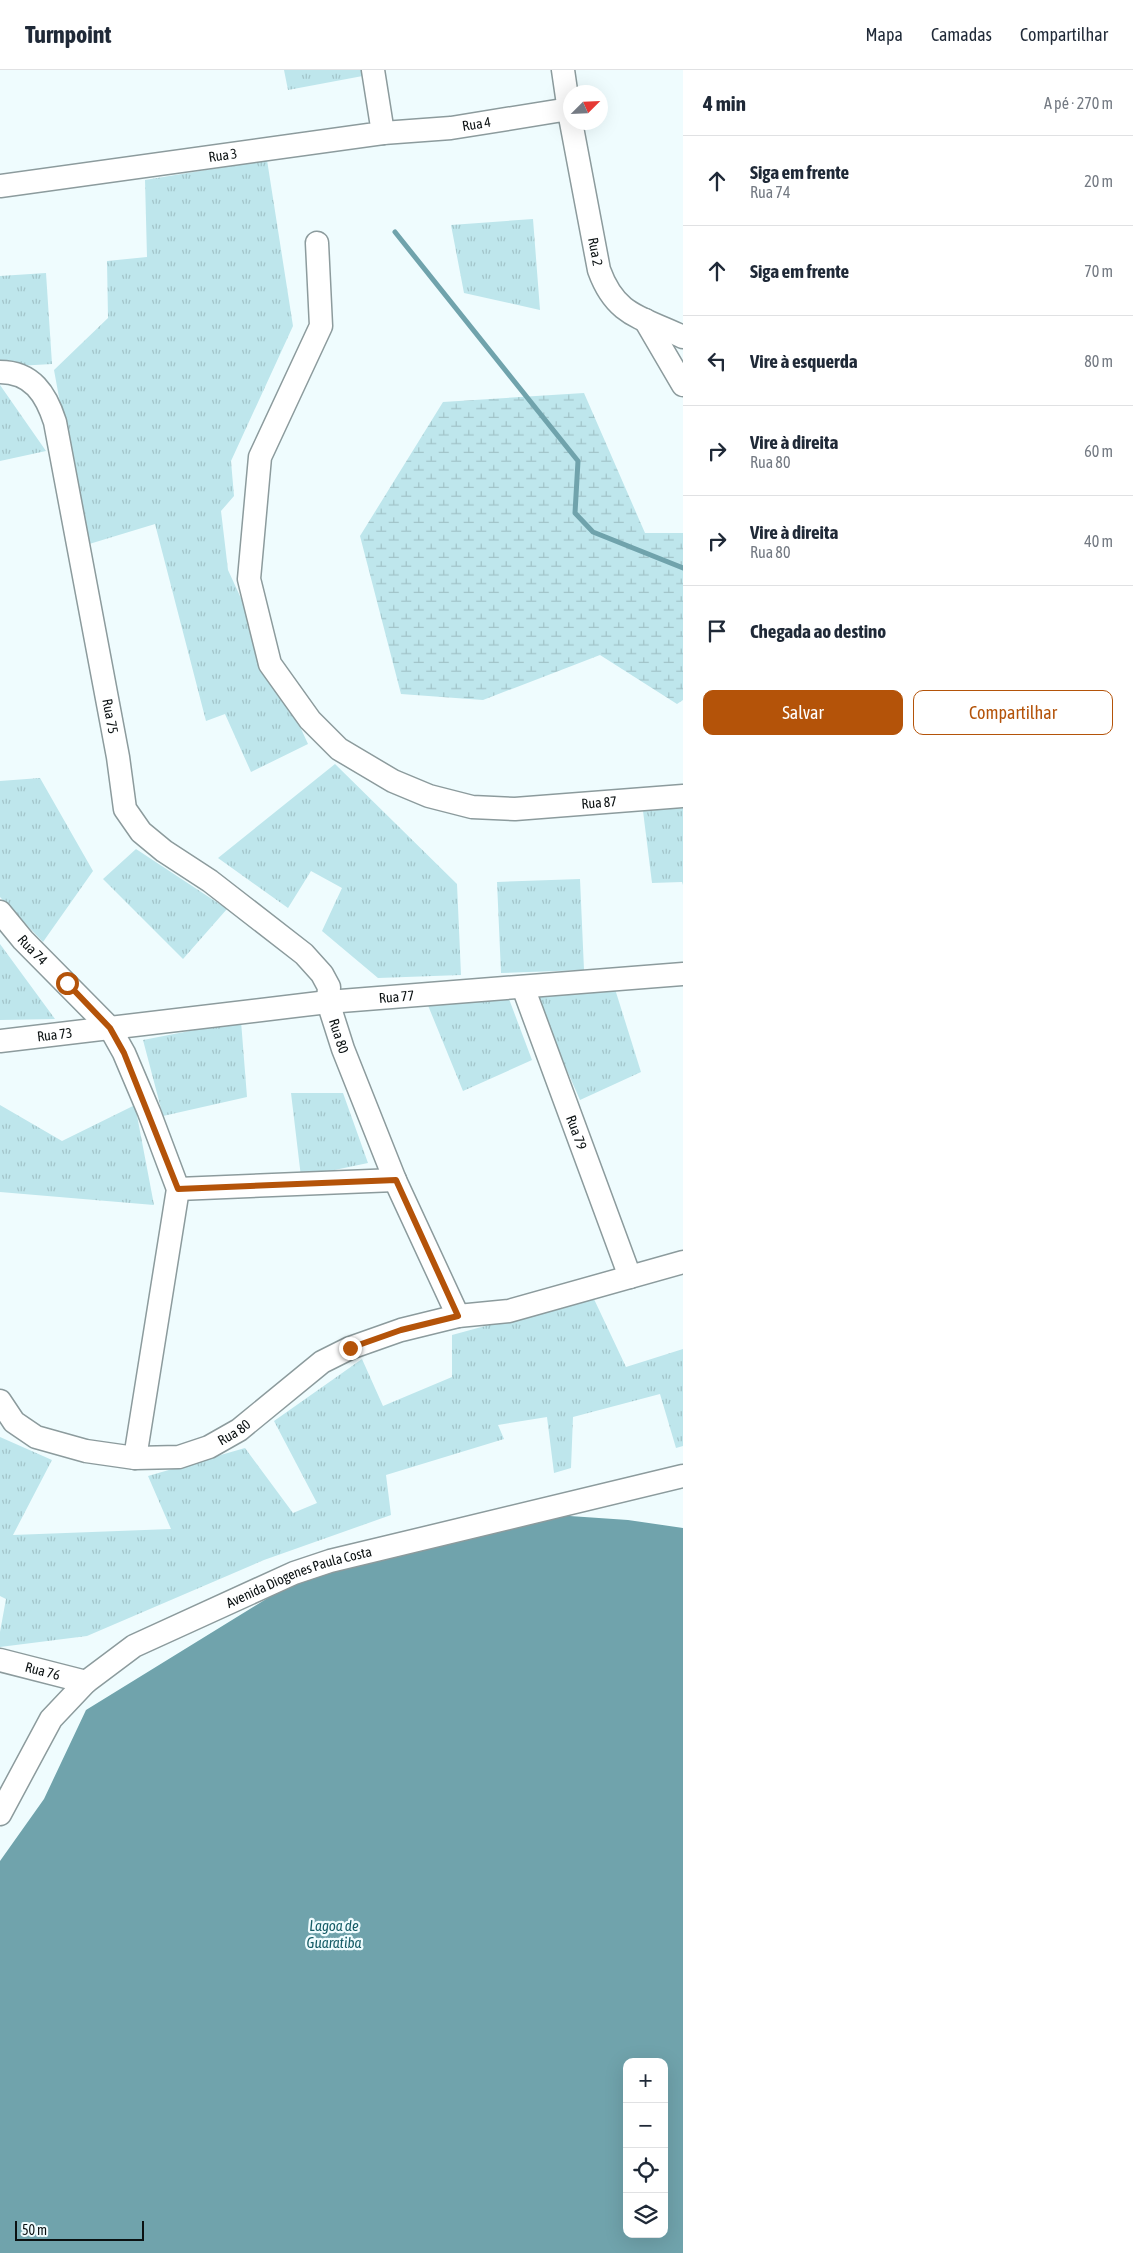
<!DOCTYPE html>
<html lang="pt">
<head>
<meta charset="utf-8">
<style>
  :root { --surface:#fff; --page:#f6f6f7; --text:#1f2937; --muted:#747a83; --line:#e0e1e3; --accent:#b45309 }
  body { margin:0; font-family:"Asap Condensed",sans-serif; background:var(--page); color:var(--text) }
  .controls { position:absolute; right:15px; bottom:15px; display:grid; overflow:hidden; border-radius:10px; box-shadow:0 5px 20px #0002 }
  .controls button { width:45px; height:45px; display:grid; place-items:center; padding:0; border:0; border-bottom:1px solid var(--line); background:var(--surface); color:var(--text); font:25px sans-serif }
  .compass { position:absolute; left:563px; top:15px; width:45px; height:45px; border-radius:50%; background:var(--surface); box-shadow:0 5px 20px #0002; rotate:66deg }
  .scale { position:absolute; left:15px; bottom:12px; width:129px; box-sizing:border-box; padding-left:5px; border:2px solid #0b1112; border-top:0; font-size:14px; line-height:18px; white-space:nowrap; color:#0b1112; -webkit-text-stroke:4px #effcfe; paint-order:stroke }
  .stop { position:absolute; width:15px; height:15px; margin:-11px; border:4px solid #b45309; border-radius:50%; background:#fff }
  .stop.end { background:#b45309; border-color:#fff; box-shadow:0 1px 5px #0008 }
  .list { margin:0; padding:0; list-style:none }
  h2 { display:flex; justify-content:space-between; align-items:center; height:65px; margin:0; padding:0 20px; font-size:21px }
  h2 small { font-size:16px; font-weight:400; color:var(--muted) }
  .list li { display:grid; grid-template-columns:32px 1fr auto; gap:15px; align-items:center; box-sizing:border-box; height:90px; padding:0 20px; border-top:1px solid var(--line) }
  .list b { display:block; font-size:19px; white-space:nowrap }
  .list p { margin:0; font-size:16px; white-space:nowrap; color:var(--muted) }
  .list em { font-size:16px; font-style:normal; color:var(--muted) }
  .actions { display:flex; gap:10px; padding:15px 20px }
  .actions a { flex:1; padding:11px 0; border:1px solid var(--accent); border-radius:10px; text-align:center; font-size:18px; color:var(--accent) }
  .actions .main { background:var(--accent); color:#fff }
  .icon { flex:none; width:28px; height:28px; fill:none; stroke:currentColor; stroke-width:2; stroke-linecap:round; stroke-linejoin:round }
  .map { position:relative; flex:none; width:683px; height:2183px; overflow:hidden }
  header { display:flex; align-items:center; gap:30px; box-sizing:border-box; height:70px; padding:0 25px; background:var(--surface); border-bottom:1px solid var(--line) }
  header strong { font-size:24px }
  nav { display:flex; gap:28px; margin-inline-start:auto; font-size:18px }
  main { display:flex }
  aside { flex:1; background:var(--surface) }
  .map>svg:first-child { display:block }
  .grass { fill:url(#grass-tufts) }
  .wetland { fill:url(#wetland-marsh) }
  .water { fill:#70a3ac; fill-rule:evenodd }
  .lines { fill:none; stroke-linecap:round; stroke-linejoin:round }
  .stream { stroke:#70a3ac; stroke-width:5 }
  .minor-casing { stroke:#8c9b9d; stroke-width:25 }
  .minor { stroke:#fff; stroke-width:22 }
  .route { stroke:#b45309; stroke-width:6 }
  .labels { text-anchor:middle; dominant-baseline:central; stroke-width:4.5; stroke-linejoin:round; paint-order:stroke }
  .street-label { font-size:14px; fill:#0b1112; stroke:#effcfe }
  .water-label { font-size:15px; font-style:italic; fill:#155c66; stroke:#effcfe }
</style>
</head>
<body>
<header>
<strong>Turnpoint</strong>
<nav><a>Mapa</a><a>Camadas</a><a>Compartilhar</a></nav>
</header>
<main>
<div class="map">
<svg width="683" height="2183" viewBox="0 0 683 2183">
  <defs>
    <pattern id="grass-tufts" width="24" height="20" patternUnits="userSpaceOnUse" patternTransform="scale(1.25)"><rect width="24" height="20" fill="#bee6ec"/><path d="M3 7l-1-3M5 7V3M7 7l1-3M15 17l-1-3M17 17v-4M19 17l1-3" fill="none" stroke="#a2c4c9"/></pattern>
    <pattern id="wetland-marsh" width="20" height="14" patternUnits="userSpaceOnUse" patternTransform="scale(1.25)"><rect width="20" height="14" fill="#bee6ec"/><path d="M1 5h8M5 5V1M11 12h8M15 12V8" fill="none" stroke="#a2c4c9"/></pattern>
  </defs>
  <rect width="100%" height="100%" fill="#effcfe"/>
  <path class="grass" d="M284,0H367L368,5L288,20Z
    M267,90L293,256L231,391L234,426L221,441L228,500L308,674L251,702L225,644L206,651L155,454L86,475L54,300L108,248L107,191L147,187L145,110Z
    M533,149L540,240L464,223L451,155Z
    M46,203L52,294L0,297V206Z
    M0,315L46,381L0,391Z
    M335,694L457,814L461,905L378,908L322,861L342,818L311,801L288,838L218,788Z
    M40,708L93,801L43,872L0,827V711Z
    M683,738V815L682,812L652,813L643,741Z
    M136,779L227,839L183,889L103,809Z
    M580,809L584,900L501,903L497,812Z
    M0,874L55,949L0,950Z
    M615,919L641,1002L580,1030L533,923Z
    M509,929L532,990L463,1021L427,933Z
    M241,951L247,1027L163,1046L143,970Z
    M291,1023H343L368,1093L301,1107Z
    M0,1035L62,1071L135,1035L154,1135L0,1122Z
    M593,1227L626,1297L683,1279V1376L676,1378L660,1324L573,1347L571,1398L554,1403L547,1347L498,1355L504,1369L386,1405L391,1445L264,1490L87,1566L0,1577V1562L6,1529L0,1526V1367L52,1390L13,1465L171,1459L148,1406L245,1378L293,1443L317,1433L274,1351L362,1289L383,1336L452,1307V1265Z"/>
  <path class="wetland" d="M584,323L645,463H683V630L677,634L600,585L483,630L401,624L360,466L443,332Z"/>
  <path class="water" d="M555,1445L628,1450L683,1458V2183H0V1791L44,1729L86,1640L289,1515L393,1482ZM627,1992H664V2164H627Z"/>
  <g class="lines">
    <path class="stream" d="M395,162L578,391L575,443L593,462L683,498"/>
    <g class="minor-casing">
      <g id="minor">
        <path d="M563,0L570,48"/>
        <path id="s1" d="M571,52L599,200C616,247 642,247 683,267"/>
        <path id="s2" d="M383,63L451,58L569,39"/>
        <path id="s3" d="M0,116L383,63L373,0"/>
        <path id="s4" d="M317,173L321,256L260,387L249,509L270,594L310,650L339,679L393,711L429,726L472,737L515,739L683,726"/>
        <path d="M645,250L683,315"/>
        <path id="s5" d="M0,302C32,302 46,324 55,352L118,687L125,739L141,762L164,781L210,811L304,884L322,904L329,917L328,932L343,979L395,1110L458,1246"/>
        <path id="s6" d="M0,842L23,870L110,958L124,983L149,1042L178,1119L135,1388"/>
        <path id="s7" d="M523,917L630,1207"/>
        <path id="s8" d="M0,971L328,932L683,904"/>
        <path d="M178,1119L395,1110"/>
        <path id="s9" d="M0,1331L14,1352L36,1367L86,1381L135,1388L179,1387L209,1377L239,1360L322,1292L350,1278L401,1260L458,1246L509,1241L683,1192"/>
        <path id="s10" d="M0,1590L86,1612"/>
        <path id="s11" d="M0,1744L51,1649L86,1612L134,1576L294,1503L330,1491L683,1406"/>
      </g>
    </g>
    <use href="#minor" class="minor"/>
  </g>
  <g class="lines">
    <path class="route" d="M67,913L110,958L124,983L178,1119L396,1110L458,1246L401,1260L350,1278"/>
  </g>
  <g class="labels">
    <g class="street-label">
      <text stroke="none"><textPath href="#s2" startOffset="94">Rua 4</textPath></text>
      <text stroke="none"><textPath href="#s3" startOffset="225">Rua 3</textPath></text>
      <text stroke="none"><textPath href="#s1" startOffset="132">Rua 2</textPath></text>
      <text stroke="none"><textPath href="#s5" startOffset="380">Rua 75</textPath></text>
      <text stroke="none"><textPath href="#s4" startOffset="821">Rua 87</textPath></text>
      <text stroke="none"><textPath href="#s6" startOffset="50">Rua 74</textPath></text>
      <text stroke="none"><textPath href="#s8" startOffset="399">Rua 77</textPath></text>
      <text stroke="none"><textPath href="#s8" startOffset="55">Rua 73</textPath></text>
      <text stroke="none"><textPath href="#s5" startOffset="798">Rua 80</textPath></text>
      <text stroke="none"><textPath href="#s7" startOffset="155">Rua 79</textPath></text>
      <text stroke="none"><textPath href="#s9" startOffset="258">Rua 80</textPath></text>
      <text stroke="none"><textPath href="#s11" startOffset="398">Avenida Diogenes Paula Costa</textPath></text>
      <text stroke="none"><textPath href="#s10" startOffset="44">Rua 76</textPath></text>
    </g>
    <g class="water-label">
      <text x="334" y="1855">Lagoa de<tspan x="334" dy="17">Guaratiba</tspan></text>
    </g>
  </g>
</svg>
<div class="controls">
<button>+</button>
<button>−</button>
<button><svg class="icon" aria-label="locate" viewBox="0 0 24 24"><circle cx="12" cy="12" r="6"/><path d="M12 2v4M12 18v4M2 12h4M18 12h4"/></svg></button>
<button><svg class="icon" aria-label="layers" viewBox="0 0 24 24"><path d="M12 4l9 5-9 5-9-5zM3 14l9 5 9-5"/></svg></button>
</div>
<svg class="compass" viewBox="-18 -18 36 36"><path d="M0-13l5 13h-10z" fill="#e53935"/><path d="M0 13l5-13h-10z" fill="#747a83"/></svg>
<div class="scale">50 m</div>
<div class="stop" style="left:67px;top:913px"></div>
<div class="stop end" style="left:350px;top:1278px"></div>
</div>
<aside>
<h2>4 min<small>A pé · 270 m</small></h2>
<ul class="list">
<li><svg class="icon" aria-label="ahead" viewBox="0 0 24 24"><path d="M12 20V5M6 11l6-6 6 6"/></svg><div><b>Siga em frente</b><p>Rua 74</p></div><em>20 m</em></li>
<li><svg class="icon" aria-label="ahead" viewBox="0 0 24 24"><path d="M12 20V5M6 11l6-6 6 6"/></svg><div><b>Siga em frente</b></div><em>70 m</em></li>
<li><svg class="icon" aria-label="left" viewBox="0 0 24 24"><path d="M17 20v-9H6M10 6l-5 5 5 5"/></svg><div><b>Vire à esquerda</b></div><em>80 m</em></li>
<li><svg class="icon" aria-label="right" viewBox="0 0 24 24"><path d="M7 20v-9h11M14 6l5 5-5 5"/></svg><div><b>Vire à direita</b><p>Rua 80</p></div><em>60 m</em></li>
<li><svg class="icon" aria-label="right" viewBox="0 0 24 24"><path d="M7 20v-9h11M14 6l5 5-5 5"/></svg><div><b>Vire à direita</b><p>Rua 80</p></div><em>40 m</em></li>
<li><svg class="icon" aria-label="arrive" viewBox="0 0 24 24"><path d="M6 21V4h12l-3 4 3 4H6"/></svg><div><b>Chegada ao destino</b></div></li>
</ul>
<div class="actions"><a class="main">Salvar</a><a>Compartilhar</a></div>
</aside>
</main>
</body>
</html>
